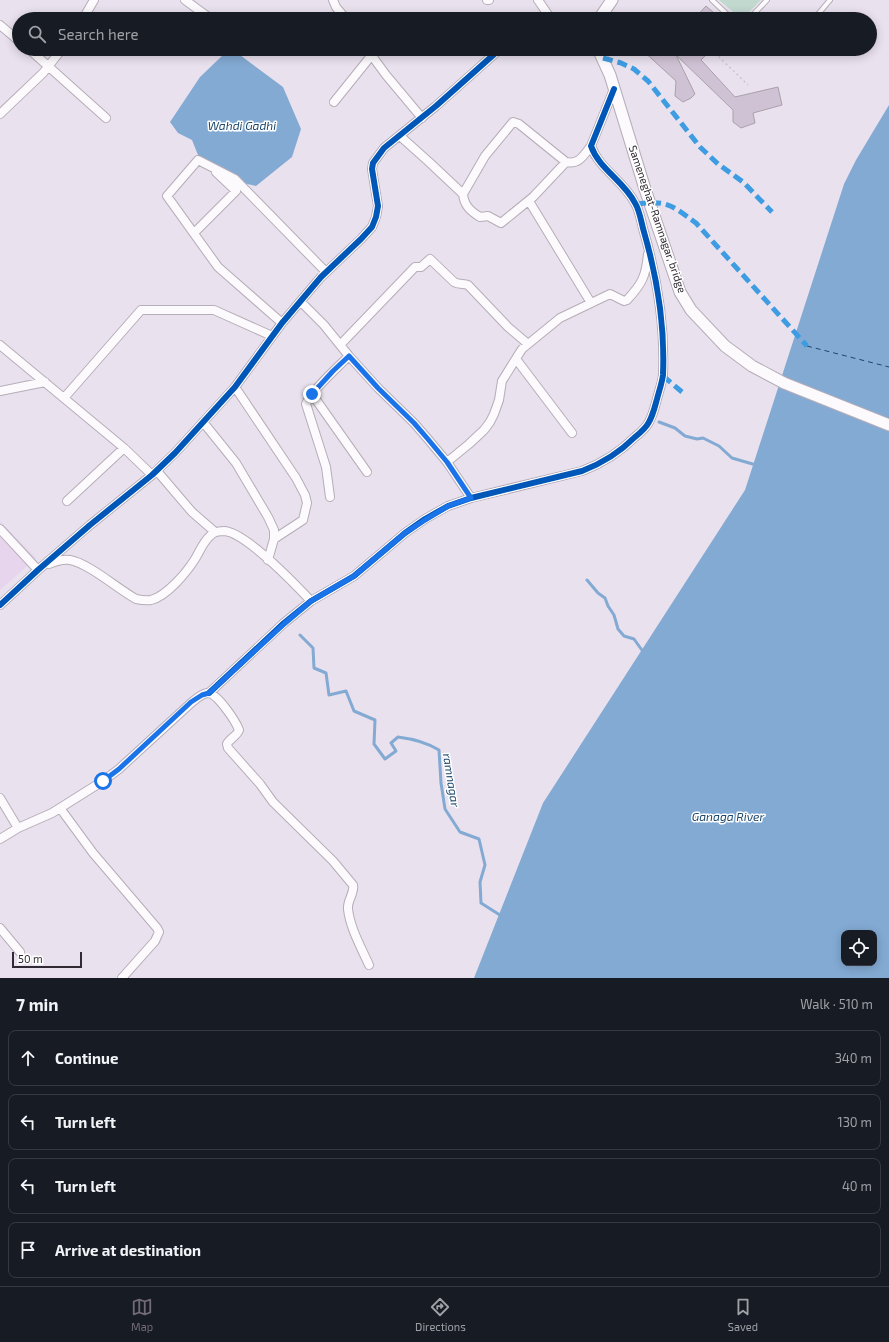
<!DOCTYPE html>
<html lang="en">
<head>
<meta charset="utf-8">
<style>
  :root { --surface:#171b24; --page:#20242c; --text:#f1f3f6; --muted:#9ea1a6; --line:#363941; --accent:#726a75 }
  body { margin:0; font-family:"Exo 2",sans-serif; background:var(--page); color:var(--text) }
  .controls { position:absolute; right:12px; bottom:12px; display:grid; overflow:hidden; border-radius:8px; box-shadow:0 2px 10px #0003 }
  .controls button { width:36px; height:36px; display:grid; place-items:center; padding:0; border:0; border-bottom:1px solid var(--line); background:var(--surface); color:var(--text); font:20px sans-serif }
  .scale { position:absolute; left:12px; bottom:10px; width:70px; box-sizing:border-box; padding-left:4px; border:2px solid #312a34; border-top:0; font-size:11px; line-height:14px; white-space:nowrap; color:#312a34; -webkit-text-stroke:3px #fff; paint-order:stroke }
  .stop { position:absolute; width:12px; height:12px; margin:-9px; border:3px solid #1a73e8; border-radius:50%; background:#fff }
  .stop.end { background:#1a73e8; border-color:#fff; box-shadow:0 1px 4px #0008 }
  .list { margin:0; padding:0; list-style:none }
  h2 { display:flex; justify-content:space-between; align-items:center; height:52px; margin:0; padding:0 16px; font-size:17px }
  h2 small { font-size:13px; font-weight:400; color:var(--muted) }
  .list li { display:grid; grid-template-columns:26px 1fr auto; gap:12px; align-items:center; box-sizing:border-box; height:56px; margin:0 8px 8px; padding:0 8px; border:1px solid var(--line); border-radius:8px }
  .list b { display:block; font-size:15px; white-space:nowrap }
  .list em { font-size:13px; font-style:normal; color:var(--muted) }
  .icon { flex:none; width:22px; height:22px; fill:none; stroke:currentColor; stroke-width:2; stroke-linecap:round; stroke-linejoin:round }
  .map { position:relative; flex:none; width:889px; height:978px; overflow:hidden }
  .search { position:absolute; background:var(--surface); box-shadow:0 2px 10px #0003; left:12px; right:12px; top:12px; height:44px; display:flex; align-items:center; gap:10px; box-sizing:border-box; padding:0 14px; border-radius:22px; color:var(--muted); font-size:15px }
  .sheet { height:308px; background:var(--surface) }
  nav { display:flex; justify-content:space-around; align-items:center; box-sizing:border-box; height:56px; border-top:1px solid var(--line); background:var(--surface); font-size:11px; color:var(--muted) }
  nav a { display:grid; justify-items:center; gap:2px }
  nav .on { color:var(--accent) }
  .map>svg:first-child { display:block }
  .built { fill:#e6d5ec }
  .green { fill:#c2d9d0 }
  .water { fill:#83aad3; fill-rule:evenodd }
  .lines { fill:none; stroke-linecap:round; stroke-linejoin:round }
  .stream { stroke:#83aad3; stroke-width:3 }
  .ferry { stroke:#1c486d; stroke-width:1; stroke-dasharray:5 4; stroke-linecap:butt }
  .building { fill:#cfc2d4; stroke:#a9a1ab }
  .service-casing { stroke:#b5adb8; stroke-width:6 }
  .minor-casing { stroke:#b5adb8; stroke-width:10 }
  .secondary-casing { stroke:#b5adb8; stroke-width:13 }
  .path { stroke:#c8c5ca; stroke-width:1.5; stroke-dasharray:2 3; stroke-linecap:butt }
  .service { stroke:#fcfafc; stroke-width:4 }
  .minor { stroke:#fcfafc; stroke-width:8 }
  .secondary { stroke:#fcfafc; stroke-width:11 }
  .quiet { stroke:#3e9ce2; stroke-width:5; stroke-dasharray:10 5; stroke-linecap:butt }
  .cycleway-casing { stroke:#fff; stroke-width:8 }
  .cycleway { stroke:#0057b8; stroke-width:6 }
  .route { stroke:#1a73e8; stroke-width:5 }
  .labels { text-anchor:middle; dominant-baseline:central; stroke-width:3; stroke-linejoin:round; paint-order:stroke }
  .street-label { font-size:11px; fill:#312a34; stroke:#fff }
  .water-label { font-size:12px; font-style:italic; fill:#1c486d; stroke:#fff }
</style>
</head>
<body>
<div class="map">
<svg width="889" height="978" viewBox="0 0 889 978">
  <rect width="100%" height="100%" fill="#eae1ee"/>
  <path class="built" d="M0,521L36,558L0,590Z"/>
  <path class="green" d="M719,0H761L746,15L739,17Z"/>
  <path class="water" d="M236,52L283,87L301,129L292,157L256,186L226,179L200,160L192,140L178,133L170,122L200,77L223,55Z
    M889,105V978H474L543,803L745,490L844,184L856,160ZM844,933H874V963H844Z"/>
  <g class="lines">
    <path class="stream" d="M659,422L675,428L685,436L697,439L703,438L719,446L732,458L756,465
      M587,580L598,593L605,598L608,606L614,615L618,629L624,636L634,639L644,653
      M300,635L313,648L314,668L326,673L329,695L346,691L354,711L375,720L374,744L385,759L396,751L391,743L398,737C414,739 426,742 439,750L441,783L445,809L460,832L479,839L485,865L480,882L481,903L503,917"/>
    <path class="ferry" d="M807,346L889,367"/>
  </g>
  <path class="building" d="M706,6L721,19H694Z
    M641,49H712L701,60L735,97L778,87L782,105L753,113L755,123L741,128L733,122V110L676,55L695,94L691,98L683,102L675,96L676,81Z"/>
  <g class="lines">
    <g class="service-casing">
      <path id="service" d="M712,0L732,19
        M749,19L767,0
        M814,19L830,0"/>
    </g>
    <g class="minor-casing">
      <path id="minor" d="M185,0L211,19
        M333,0L336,7L346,19
        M487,0H489
        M538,0L551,19
        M83,19L94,0
        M0,25L19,41
        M29,49L106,118
        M367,49L386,75L422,118
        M334,102L371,56
        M0,114L43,73L62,49
        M400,136L429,162L463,194
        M566,162L533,197L501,223L488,216L480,217C470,211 464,205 463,194L485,156L513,122L519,124L566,162C579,165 584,155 591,146
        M529,201L591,303
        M194,233L236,191L216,172
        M301,302L324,325L349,356L378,388L414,423L427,438L447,462L471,498
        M282,323L218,267L167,196L198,160L235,179L326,272
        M341,344L415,267H421L430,259L454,282C459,285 464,283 468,285L508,327L528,344
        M0,345L124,448L152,475
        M516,359L572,433
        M235,387L296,478L305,495L307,503L303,520L274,539
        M0,391L45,382
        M312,394L367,472
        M64,398L141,310H214L272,336
        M203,422L236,463L268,517L274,530V539L268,560
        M447,462L469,444L484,430L490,422L494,414L499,400L502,381L522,349L560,318L610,294L624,301L627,300C642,284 646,276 648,254
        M157,471L192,512L215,532
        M330,497L326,467L306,404C310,392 339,366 349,356
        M67,501L124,448
        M0,529L38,570
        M49,564C56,561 62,559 70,560C88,563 118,589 136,599C141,600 146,601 151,600C167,596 187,572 195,559C200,551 203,542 210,536C213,532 218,531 224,531C245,532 295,584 311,601
        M0,605L38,570L90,525L152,475L175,453L235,387L282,323L321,277L361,239L372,227L376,217L378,206L372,169L373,163L384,148L436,106L500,49
        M209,693L284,623L311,601L354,576L405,533L425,519L448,506L471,498L582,471C603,463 619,453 635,437C640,433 646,428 649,422C653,415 655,406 657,399C659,391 662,383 663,375C665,328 657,277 644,232C641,222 640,211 635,203C624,181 599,169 591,146L614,89
        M0,798L18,828
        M60,808L93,853L157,928L159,932L155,941L122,978
        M0,839L18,828L52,813L103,781L119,769L191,703C196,699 201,694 207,693C217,692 236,722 239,730C237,736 230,738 227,744L228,748L260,784L273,802L333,861L353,885C355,893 347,900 348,909C350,928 361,947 369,965
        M0,928L20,952"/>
    </g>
    <g class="secondary-casing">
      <path id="secondary" d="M599,19L612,0
        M598,49L610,75L645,189L680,292L691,310L725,346L752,366L784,383L889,425"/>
    </g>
    <path class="path" d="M722,49L717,55L748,85"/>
    <use href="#service" class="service"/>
    <use href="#minor" class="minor"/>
    <use href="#secondary" class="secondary"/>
    <path class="quiet" d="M603,58L621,63L634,69L648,81L700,147L718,164L743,182L772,212
      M636,204C668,200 671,205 696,223L807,346
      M663,376L682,392"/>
    <g class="cycleway-casing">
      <path id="cycleway" d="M0,605L38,570L90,525L152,475L175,453L235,387L282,323L321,277L361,239L372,227L376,217L378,206L372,169L373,163L384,148L436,106L500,49
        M209,693L284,623L311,601L354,576L405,533L425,519L448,506L471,498L582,471C603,463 619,453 635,437C640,433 646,428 649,422C653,415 655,406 657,399C659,391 662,383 663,375C665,328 657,277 644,232C641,222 640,211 635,203C624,181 599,169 591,146L614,89"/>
    </g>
    <use href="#cycleway" class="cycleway"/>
  </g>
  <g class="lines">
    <path class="route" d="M103,781L119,769L191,702L202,695L209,693L284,624L311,601L354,576L405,533L425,520L448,506L471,498L447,462L427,438L414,423L378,388L349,356L333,371L312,394"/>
  </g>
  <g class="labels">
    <g class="street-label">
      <text transform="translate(658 219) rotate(71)">Sameneghat-Ramnagar, bridge</text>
    </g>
    <g class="water-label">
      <text x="242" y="125">Wahdi Gadhi</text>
      <text transform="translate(452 780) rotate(81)">ramnagar</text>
      <text x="728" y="816">Ganaga River</text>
    </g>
  </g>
</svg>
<div class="controls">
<button><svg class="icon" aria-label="locate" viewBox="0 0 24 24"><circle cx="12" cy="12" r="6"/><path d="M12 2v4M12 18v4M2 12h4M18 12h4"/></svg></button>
</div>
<div class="scale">50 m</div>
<div class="stop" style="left:103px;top:781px"></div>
<div class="stop end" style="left:312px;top:394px"></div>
<div class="search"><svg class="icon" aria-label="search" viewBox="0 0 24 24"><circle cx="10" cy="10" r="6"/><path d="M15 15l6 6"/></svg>Search here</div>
</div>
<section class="sheet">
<h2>7 min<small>Walk · 510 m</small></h2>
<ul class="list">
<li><svg class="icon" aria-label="ahead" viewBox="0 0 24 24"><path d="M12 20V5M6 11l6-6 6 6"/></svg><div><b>Continue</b></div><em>340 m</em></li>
<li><svg class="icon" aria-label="left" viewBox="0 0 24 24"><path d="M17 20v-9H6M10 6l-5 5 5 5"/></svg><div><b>Turn left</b></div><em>130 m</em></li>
<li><svg class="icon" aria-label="left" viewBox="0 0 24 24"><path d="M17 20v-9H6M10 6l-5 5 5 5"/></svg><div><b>Turn left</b></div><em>40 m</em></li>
<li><svg class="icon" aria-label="arrive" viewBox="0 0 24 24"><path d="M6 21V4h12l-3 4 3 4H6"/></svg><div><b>Arrive at destination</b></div></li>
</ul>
</section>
<nav>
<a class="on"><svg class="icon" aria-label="map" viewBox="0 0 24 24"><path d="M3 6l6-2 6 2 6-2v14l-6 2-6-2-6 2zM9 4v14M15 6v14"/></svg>Map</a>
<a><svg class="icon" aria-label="directions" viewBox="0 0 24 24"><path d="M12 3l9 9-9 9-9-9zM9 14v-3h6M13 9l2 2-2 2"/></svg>Directions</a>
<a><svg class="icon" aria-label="saved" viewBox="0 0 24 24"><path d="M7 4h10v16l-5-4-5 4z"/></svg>Saved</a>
</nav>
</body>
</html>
